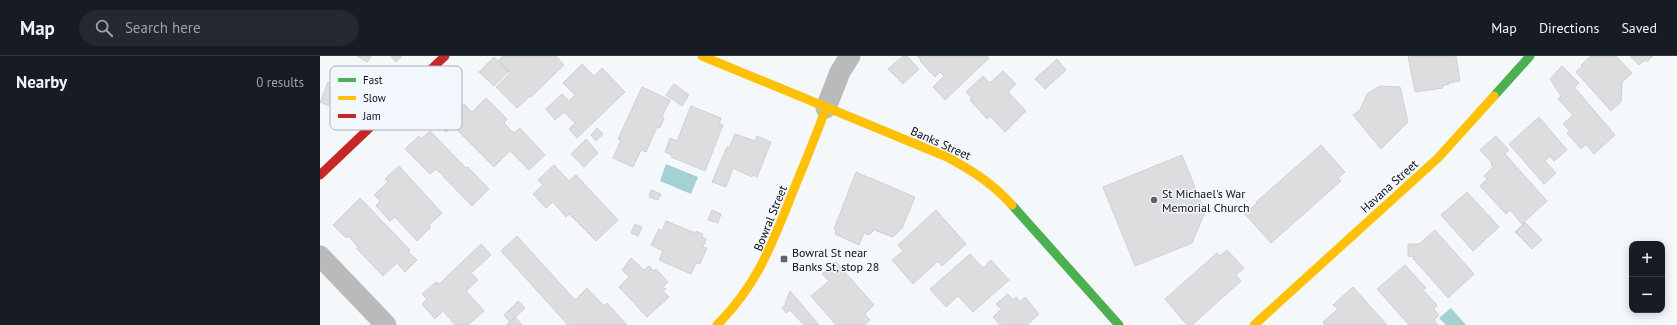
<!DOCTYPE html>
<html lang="en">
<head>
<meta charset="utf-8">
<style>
  :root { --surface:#171b24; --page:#242831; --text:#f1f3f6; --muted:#9ea1a6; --line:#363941 }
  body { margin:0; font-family:"PT Sans",sans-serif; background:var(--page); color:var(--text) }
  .controls { position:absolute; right:12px; bottom:12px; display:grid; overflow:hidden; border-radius:8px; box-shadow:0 2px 10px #0003 }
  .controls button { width:36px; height:36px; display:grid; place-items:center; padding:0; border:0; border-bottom:1px solid var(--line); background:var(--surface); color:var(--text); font:20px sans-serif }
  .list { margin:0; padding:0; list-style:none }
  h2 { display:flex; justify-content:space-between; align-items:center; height:52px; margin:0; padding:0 16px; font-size:17px }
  h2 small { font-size:13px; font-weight:400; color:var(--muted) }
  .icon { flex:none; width:22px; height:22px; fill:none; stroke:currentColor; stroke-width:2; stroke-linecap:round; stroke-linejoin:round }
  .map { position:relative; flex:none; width:1357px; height:269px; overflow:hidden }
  header { display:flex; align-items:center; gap:24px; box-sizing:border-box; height:56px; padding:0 20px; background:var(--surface); border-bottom:1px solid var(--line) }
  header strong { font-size:19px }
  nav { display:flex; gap:22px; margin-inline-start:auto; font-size:14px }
  .search { width:280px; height:36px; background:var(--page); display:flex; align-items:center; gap:10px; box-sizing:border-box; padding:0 14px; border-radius:22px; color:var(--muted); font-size:15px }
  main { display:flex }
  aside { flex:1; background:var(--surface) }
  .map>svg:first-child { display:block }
  .water { fill:#a4d1d2 }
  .building { fill:#dddddf; stroke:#d0d0d2 }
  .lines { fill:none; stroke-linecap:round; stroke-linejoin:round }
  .street { stroke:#bababa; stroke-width:21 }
  .fast { stroke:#4caf50; stroke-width:9 }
  .slow { stroke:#ffc107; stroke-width:9 }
  .jam { stroke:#c62828; stroke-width:9 }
  .poi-dot { fill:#5f6164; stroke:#f2f7fe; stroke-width:1.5 }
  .labels { text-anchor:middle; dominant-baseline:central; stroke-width:3; stroke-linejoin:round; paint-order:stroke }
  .street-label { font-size:12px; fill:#0e0f12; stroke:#f2f7fe }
  .poi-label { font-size:12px; fill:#0e0f12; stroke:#f2f7fe; text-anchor:start }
  .key { fill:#f2f7fe; stroke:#aeb1b7; stroke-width:1 }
  .key-label { font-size:11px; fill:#0e0f12 }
</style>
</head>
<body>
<header>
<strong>Map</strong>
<div class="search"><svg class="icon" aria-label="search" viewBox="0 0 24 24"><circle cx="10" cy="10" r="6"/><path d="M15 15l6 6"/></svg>Search here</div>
<nav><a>Map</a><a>Directions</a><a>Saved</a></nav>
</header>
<main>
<aside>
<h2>Nearby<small>0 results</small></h2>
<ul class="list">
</ul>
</aside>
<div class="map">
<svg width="1357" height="269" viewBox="0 0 1357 269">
  <rect width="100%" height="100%" fill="#f5f8fb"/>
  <path class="water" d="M346,108L378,121L371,138L340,125Z
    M1131,252L1146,269H1126L1119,262Z"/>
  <path class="building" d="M37,0H51L47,6Z
    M71,0H82L76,6Z
    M183,0H236L244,9L211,41L210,40L197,52L176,31L190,17L178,5Z
    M583,0H587L599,13L583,28L568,13Z
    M597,0H667L669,2L625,44L613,31L624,20L620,16L615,21L600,5L601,4Z
    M1088,0H1136L1140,25L1128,27L1129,28L1122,30L1123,32L1095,36Z
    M1271,0H1296L1312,17L1302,26L1301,46L1291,55L1256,16L1263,10L1261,9Z
    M1310,0H1333L1327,6L1325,4L1319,9Z
    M174,1L189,15L174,30L159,16Z
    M737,3L746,14L725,33L715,23Z
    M262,8L274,20L282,12L305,36L257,82L249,73L255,67L244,56L235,64L226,53L242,38L249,45L255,39L243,27Z
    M1242,10L1259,27L1254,31L1295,79L1274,98L1266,88L1261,93L1247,77L1250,75L1243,68L1253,59L1238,43L1241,40L1230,23Z
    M683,15L696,28L688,36L706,55L685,76L670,60L667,63L650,44L652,42L646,36L663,20L670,27Z
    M8,26L34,37L26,57L0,46Z
    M354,28L369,39L362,50L346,39Z
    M1060,30L1080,31L1088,66L1061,93L1033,59L1040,54L1047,38Z
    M322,31L350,44L342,61L344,62L340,72L337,71L326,96L321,94L313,111L293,102L301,84L298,83Z
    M166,42L187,63L184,67L194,77L200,72L225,99L209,114L190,95L174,111L133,70L126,76L110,60L127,43L138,54L144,48L152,56Z
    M371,50L401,62L399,68L403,69L385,115L351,101L352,99L345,96L350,82L357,85Z
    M1219,61L1247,94L1234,105L1230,100L1225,105L1236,117L1224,128L1189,88Z
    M277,72L283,78L276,85L271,79Z
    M110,75L146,112L148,111L169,133L152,150L116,113L110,118L85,93L99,80L101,83Z
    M415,78L435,85L437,80L451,86L437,121L433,119L432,121L413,112L406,131L392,126L407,91L409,92Z
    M1176,80L1189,94L1185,98L1227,145L1202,168L1190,154L1186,158L1160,130L1167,123L1164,120L1173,111L1171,108L1172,107L1160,94Z
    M266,83L278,97L264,111L251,98Z
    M1001,89L1025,116L1018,122L1021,125L951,187L925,158L937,147L936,146Z
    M862,99L885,156L872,187L815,210L783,131Z
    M234,109L249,125L256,119L298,164L276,185L249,158L246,161L233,146L226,152L213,138L223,129L218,124Z
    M79,110L122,157L109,169L111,171L97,185L75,161L70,165L56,150L60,145L54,139L68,126L65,123Z
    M536,116L595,141L582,172L573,181L554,174L549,179L544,177L539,189L515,178L516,175L514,173Z
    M331,134L341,138L338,144L329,141Z
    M1147,136L1179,171L1153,195L1121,159Z
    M40,142L90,194L88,196L97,204L85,216L77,207L63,220L37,193L38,191L28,180L26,182L13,169Z
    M392,154L401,158L398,167L388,164Z
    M616,154L646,188L622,210L618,205L593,228L572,204L583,195L578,189Z
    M346,165L375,177L376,175L383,178L382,181L386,183L383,191L387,192L380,208L376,207L371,218L339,204L343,195L331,189L339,173L342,175Z
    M1205,166L1222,184L1212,193L1195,176Z
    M315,168L322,171L318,180L311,177Z
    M1115,174L1154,218L1128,242L1093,202L1095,201L1088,200V188H1099Z
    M197,180L255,244L267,232L284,250L287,247L307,269H248L181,195Z
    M161,188L171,199L151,217L158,224L146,235L164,255L148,269H135L123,255L115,263L102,248L107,243L102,238L116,226L119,228Z
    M907,194L924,212L916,219L921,225L872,269H867L845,243L897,197L900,200Z
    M650,198L663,212L671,204L689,224L653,256L638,240L626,251L610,233Z
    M311,202L324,214L329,210L334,215L336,213L348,226L343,231L346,233L343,235L349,241L327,261L299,231L309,221L302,214Z
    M516,206L554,249L545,258L550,264L545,269H516L491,240L509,225L502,218Z
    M1085,209L1106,232L1103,234L1117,249L1114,253L1119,259L1114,264L1118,269H1089L1057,233Z
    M1033,231L1067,269H1005L1003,266L1018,253L1013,249Z
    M470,235L499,269H484L470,254L466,257L462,252L466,248L465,247Z
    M688,238L693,244L696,241L700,246L705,241L719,258L707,269H680L673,261L681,253L676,248Z
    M198,245L205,252L190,266L184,259Z
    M195,261L202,269H186L190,266Z"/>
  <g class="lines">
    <path class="street" d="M506,52L520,16L530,0
      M0,200L66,269"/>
    <path class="fast" d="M1174,40L1210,0
      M692,149L799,269"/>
    <path class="slow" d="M382,0L627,101C653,115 672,127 692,149
      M397,269C436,230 450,193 470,143C482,113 495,83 506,52
      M934,269L1118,102L1174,40"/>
    <path class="jam" d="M0,119L125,0"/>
  </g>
  <g class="poi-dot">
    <circle cx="834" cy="144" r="4"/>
    <rect x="460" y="199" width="8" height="8" rx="2"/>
  </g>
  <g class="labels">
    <g class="street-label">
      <text transform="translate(621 87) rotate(24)">Banks Street</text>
      <text transform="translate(1069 130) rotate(-42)">Havana Street</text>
      <text transform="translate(450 162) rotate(-68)">Bowral Street</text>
    </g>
    <g class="poi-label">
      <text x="842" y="137">St Michael's War<tspan x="842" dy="14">Memorial Church</tspan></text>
      <text x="472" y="196">Bowral St near<tspan x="472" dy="14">Banks St, stop 28</tspan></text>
    </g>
  </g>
  <rect x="10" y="10" width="132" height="64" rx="6" class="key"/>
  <rect x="18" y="22" width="18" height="4" fill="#4caf50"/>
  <rect x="18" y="40" width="18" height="4" fill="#ffc107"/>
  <rect x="18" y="58" width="18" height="4" fill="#c62828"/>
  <g class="key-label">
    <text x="43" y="28">Fast</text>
    <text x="43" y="46">Slow</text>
    <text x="43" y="64">Jam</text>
  </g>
</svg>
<div class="controls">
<button>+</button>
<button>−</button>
</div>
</div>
</main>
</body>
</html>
